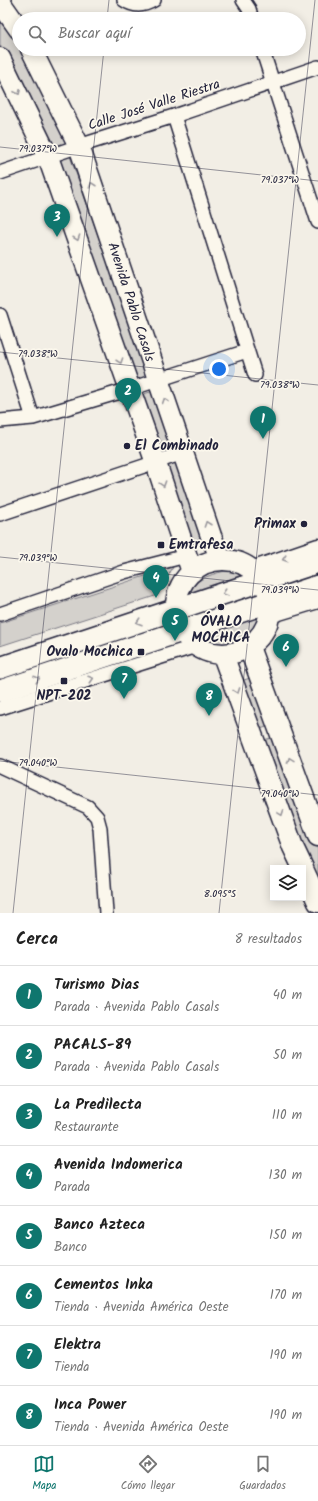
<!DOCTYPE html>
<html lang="es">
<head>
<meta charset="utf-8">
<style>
  :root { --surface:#fff; --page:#f6f6f6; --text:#222; --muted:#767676; --line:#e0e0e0; --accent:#0f766e }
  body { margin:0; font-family:Kalam,sans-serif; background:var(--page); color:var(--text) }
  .controls { position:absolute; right:12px; bottom:12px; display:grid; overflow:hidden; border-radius:0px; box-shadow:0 2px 10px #0003 }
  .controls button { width:36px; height:36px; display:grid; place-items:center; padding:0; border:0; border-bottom:1px solid var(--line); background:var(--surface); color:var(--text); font:20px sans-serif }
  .you { position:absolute; left:219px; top:369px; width:14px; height:14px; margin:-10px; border:3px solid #fff; border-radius:50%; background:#1a73e8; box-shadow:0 0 0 6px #1a73e833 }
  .badge { display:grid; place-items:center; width:26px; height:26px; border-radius:50%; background:var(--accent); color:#fff; font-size:13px; font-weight:700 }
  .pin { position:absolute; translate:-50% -33px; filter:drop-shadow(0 1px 2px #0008) }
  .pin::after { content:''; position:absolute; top:21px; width:14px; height:12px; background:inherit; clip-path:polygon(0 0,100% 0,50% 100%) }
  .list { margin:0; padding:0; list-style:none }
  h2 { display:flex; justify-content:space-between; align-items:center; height:52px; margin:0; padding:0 16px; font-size:17px }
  h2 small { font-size:13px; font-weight:400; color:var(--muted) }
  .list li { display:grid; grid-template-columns:26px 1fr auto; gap:12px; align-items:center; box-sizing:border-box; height:60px; padding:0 16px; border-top:1px solid var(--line) }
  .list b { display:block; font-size:15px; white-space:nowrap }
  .list p { margin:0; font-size:13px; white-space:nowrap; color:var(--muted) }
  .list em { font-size:13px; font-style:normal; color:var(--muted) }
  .icon { flex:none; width:22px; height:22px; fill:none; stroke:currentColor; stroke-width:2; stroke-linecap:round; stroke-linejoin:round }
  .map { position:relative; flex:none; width:318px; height:913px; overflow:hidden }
  .search { position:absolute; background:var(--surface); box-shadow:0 2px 10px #0003; left:12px; right:12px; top:12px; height:44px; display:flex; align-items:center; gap:10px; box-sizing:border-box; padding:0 14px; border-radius:22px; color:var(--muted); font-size:15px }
  .sheet { height:532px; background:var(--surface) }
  nav { display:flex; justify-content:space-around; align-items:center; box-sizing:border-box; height:56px; border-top:1px solid var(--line); background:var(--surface); font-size:11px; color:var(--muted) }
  nav a { display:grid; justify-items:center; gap:2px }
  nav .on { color:var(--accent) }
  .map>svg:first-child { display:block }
  .green { fill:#d4d1cc; stroke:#7b7a84 }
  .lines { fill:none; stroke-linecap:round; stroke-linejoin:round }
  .minor-casing { stroke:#22223b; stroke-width:16 }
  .tertiary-casing { stroke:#22223b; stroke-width:19 }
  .primary-casing { stroke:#22223b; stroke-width:23 }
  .trunk-casing { stroke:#22223b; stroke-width:24 }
  .minor { stroke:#fbf7ec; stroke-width:13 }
  .tertiary { stroke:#fbf7ec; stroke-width:16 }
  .primary { stroke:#fbf7ec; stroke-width:20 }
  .trunk { stroke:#fbf7ec; stroke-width:21 }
  .oneway { stroke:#99979c }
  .ticks { fill:none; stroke:#22223b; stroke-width:1; stroke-opacity:0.45 }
  .poi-dot { fill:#22223b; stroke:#fbf7ec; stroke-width:1.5 }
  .labels { text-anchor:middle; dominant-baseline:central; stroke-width:3.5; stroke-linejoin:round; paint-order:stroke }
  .street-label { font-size:14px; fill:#22223b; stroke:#fbf7ec }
  .poi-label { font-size:14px; font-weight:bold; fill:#22223b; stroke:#fbf7ec; text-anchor:start }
  .ticks-label { font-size:10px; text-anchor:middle; fill:#22223b; stroke:#fbf7ec; stroke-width:3.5; stroke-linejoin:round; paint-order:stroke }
</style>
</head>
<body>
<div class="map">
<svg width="318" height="913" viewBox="0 0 318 913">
  <rect width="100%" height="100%" fill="#f2eee5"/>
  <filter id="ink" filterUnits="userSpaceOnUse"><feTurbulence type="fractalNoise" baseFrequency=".025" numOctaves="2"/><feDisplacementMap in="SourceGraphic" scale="8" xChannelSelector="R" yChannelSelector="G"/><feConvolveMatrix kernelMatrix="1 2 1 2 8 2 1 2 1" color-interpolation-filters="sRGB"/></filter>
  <g filter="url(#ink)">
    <path class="green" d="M0,15L31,67L69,148L50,154L0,44Z
      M70,156L148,377L132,383L54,162Z
      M153,391L205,537L187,543L135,397Z
      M173,567L158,595L0,646V623Z
      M225,571L242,573L251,580L185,604L183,596C194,581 207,575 225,571Z
      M261,613C261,616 261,619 260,622C256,635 231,645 219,646C210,647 200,642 192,637Z
      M256,676L273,725L257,730L241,681Z
      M278,736L318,850V892L260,741Z"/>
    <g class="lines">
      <g class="minor-casing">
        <path id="minor" d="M124,0C134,7 144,6 154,0
          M243,0L249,9L252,19
          M262,49L318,222
          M174,116L255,375
          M0,173L79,146L174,116L318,67
          M0,315L33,418
          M0,421L33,418L130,389L247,351
          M0,514L183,453
          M0,614L124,572L186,556
          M0,708L196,646
          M0,766L88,807L97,817L100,828L106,913"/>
      </g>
      <g class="tertiary-casing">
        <path id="tertiary" d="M251,570L318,547
          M269,615L318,600"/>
      </g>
      <g class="primary-casing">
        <path id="primary" d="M0,2L19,29
          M31,49L79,146L183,453L211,536L221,560
          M0,58L48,157L156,463L192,572
          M176 607a47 47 0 1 1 94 0a47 47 0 1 1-94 0Z
          M249,647L318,836
          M223,655L293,847L303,868
          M303,869L318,902"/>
      </g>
      <g class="trunk-casing">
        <path id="trunk" d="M0,668L318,562
          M0,691L318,586"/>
      </g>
      <use href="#minor" class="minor"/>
      <use href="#tertiary" class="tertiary"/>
      <use href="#primary" class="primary"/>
      <use href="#trunk" class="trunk"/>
    </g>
    <defs><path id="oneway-chevron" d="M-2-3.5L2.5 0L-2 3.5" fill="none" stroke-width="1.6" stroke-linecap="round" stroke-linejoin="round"/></defs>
    <g class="oneway">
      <use href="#oneway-chevron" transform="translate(18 92) rotate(65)"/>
      <use href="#oneway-chevron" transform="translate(92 185) rotate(-109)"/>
      <use href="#oneway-chevron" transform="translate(77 238) rotate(71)"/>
      <use href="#oneway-chevron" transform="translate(120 361) rotate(71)"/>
      <use href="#oneway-chevron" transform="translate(165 401) rotate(-109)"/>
      <use href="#oneway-chevron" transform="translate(163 484) rotate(72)"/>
      <use href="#oneway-chevron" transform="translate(207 524) rotate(-109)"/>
      <use href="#oneway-chevron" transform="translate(285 559) rotate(162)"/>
      <use href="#oneway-chevron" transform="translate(225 593) rotate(162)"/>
      <use href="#oneway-chevron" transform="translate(139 622) rotate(162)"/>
      <use href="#oneway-chevron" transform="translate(37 679) rotate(-18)"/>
      <use href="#oneway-chevron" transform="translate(91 679) rotate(-18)"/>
      <use href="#oneway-chevron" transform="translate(237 691) rotate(70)"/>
      <use href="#oneway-chevron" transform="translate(290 760) rotate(-110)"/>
      <use href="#oneway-chevron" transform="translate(281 813) rotate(70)"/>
    </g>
  </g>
  <path class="ticks" d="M107,19L109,0M0,147L318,181M0,352L318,385M0,557L318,590M0,761L318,795M13,913L104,49M219,913L315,0"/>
  <g class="poi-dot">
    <circle cx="127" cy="446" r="4"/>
    <circle cx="304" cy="524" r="4"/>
    <rect x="157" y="541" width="8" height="8" rx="2"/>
    <circle cx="221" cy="607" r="4"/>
    <rect x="137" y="648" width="8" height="8" rx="2"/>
    <rect x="60" y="677" width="8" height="8" rx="2"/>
  </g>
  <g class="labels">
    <g class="street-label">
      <text transform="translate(154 105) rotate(-18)">Calle José Valle Riestra</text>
      <text transform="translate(131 302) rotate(72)">Avenida Pablo Casals</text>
    </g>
    <g class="poi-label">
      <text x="135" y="446">El Combinado</text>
      <text x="296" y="524" text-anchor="end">Primax</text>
      <text x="169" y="545">Emtrafesa</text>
      <text x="221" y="622" text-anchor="middle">ÓVALO<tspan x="221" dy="16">MOCHICA</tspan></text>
      <text x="133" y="652" text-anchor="end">Ovalo Mochica</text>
      <text x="64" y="696" text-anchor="middle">NPT-202</text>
    </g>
  </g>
  <g class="ticks-label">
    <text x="38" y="152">79.037°W</text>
    <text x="280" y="183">79.037°W</text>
    <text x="38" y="357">79.038°W</text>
    <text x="280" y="388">79.038°W</text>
    <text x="38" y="561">79.039°W</text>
    <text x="280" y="593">79.039°W</text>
    <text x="38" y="766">79.040°W</text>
    <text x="280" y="797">79.040°W</text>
    <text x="220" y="897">8.095°S</text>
  </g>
</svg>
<div class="controls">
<button><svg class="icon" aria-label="layers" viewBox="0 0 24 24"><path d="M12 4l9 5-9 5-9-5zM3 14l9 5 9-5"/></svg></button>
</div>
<div class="you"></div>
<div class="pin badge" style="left:263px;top:439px">1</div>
<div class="pin badge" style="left:128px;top:411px">2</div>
<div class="pin badge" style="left:57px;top:237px">3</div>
<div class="pin badge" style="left:156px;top:598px">4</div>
<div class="pin badge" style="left:175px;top:641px">5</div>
<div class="pin badge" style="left:286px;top:667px">6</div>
<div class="pin badge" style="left:124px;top:699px">7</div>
<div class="pin badge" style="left:209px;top:716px">8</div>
<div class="search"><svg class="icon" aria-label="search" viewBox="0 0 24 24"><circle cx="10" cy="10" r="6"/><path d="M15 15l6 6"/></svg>Buscar aquí</div>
</div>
<section class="sheet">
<h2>Cerca<small>8 resultados</small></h2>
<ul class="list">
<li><span class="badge">1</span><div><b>Turismo Dias</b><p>Parada · Avenida Pablo Casals</p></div><em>40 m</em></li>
<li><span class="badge">2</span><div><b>PACALS-89</b><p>Parada · Avenida Pablo Casals</p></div><em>50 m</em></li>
<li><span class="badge">3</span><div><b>La Predilecta</b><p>Restaurante</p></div><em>110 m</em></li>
<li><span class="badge">4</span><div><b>Avenida Indomerica</b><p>Parada</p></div><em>130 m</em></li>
<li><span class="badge">5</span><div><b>Banco Azteca</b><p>Banco</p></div><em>150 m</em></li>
<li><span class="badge">6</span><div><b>Cementos Inka</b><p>Tienda · Avenida América Oeste</p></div><em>170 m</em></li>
<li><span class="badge">7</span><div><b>Elektra</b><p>Tienda</p></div><em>190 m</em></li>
<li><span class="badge">8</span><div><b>Inca Power</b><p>Tienda · Avenida América Oeste</p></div><em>190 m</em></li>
</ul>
</section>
<nav>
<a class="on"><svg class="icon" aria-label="map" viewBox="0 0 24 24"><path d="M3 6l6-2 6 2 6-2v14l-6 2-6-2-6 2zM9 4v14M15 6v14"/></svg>Mapa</a>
<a><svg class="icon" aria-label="directions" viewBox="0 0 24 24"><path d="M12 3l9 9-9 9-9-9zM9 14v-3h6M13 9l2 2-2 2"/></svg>Cómo llegar</a>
<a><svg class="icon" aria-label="saved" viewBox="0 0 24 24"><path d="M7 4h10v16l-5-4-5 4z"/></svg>Guardados</a>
</nav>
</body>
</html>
